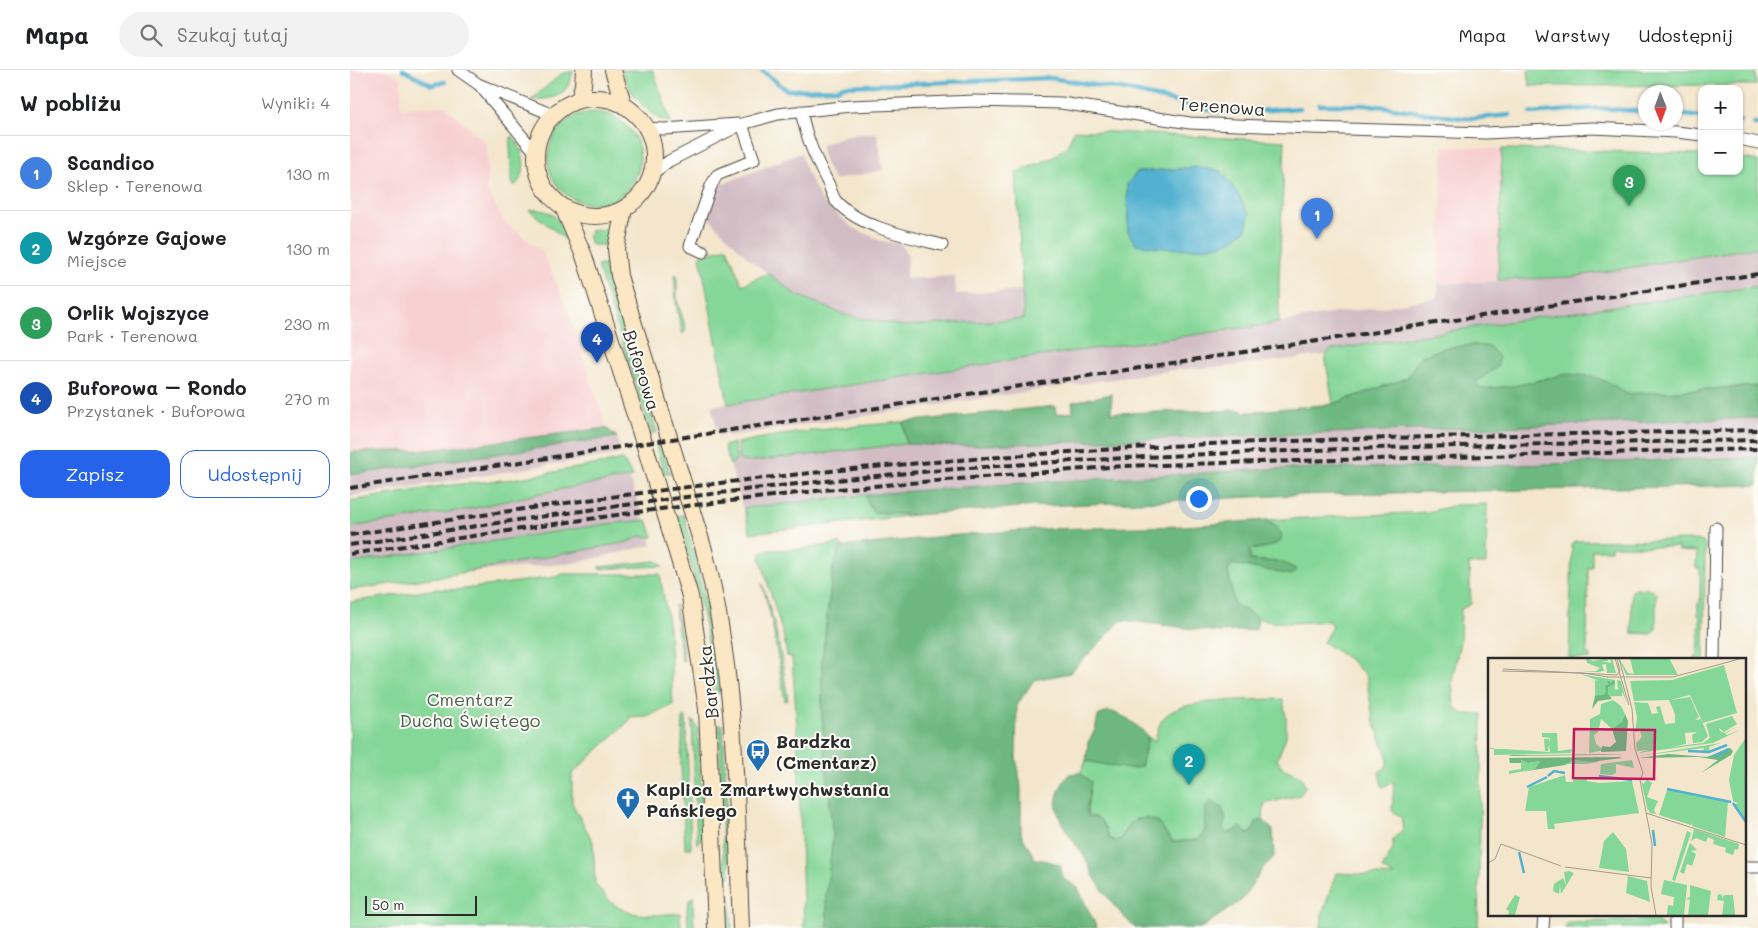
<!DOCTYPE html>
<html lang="pl">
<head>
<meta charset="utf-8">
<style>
  :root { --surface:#fff; --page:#f2f2f2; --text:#202124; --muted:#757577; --line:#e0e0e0; --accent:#2563eb }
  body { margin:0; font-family:Mali,sans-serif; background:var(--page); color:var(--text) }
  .controls { position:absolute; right:15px; top:15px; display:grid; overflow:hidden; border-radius:10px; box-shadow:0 1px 4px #0004 }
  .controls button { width:45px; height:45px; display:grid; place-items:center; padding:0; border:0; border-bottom:1px solid var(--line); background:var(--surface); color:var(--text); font:25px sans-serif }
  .compass { position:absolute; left:1288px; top:15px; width:45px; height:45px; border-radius:50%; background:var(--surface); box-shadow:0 1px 4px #0004; rotate:179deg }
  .scale { position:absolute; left:15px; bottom:12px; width:112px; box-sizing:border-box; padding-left:5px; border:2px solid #2b2b2b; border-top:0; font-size:14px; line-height:18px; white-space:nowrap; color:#2b2b2b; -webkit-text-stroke:4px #fdfcf7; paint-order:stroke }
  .you { position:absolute; left:848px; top:428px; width:18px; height:18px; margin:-12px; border:4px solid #fff; border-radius:50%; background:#1a73e8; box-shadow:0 0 0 8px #1a73e833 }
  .badge { display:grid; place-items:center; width:32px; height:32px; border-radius:50%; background:var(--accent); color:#fff; font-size:16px; font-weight:700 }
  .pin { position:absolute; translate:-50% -41px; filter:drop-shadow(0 1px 2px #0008) }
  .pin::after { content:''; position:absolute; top:26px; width:18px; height:15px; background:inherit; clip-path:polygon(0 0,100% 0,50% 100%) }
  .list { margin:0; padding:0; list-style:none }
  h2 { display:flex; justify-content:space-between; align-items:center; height:65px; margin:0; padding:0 20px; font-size:21px }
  h2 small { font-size:16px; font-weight:400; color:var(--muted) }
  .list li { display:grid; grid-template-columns:32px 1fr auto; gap:15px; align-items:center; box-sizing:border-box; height:75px; padding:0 20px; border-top:1px solid var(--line) }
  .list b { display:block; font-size:19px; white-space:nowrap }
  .list p { margin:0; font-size:16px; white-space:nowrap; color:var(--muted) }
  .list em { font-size:16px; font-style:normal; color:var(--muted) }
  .actions { display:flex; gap:10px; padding:15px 20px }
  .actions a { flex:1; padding:11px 0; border:1px solid var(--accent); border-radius:15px; text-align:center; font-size:18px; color:var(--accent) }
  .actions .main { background:var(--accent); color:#fff }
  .icon { flex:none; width:28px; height:28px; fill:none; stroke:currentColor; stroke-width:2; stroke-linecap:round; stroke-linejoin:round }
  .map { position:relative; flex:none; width:1408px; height:858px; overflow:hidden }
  header { display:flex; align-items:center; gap:30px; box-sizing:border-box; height:70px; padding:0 25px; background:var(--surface); border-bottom:1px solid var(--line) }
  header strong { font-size:24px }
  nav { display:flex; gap:28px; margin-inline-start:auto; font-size:18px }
  .search { width:350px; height:45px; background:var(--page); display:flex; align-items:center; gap:12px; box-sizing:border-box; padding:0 18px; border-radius:28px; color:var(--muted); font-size:19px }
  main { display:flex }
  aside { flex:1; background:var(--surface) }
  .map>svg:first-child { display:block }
  .built { fill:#f7cfd0 }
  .industrial { fill:#d2bdc5 }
  .green { fill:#85d798; stroke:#588162; fill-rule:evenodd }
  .forest { fill:#6cb880; stroke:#4c7256 }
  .water { fill:#51b1d0; stroke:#3e6e7e }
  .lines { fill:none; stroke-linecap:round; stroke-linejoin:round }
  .stream { stroke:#51b1d0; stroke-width:4.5 }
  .street-casing { stroke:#494743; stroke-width:13 }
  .secondary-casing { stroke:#494743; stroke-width:18 }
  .street { stroke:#fff; stroke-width:11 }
  .secondary { stroke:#fbe7c3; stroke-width:16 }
  .rail { stroke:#2b2b2b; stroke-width:4; stroke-dasharray:8 4; stroke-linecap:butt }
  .labels { text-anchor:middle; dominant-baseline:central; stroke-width:4; stroke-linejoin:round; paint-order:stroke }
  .street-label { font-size:18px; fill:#2b2b2b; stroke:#fdfcf7 }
  .park-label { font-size:18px; fill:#465f4c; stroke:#fdfcf7 }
  .poi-label { font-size:18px; font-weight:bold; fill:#2b2b2b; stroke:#fdfcf7; text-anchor:start }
  .inset-river { fill:none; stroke:#51b1d0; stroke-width:2.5 }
  .inset-road { fill:none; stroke:#a39b8c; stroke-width:1 }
  .view { fill:#c2185b; fill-opacity:0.15; stroke:#c2185b; stroke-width:2.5 }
  .inset-edge { fill:none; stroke:#2b2b2b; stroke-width:2.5 }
</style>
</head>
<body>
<header>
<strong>Mapa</strong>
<div class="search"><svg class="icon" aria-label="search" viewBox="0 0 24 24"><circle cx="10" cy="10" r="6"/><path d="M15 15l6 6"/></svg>Szukaj tutaj</div>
<nav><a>Mapa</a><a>Warstwy</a><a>Udostępnij</a></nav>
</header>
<main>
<aside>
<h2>W pobliżu<small>Wyniki: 4</small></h2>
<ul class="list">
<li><span class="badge" style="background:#3f7fe0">1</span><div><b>Scandico</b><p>Sklep · Terenowa</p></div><em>130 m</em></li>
<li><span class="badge" style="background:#0f9aa8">2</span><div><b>Wzgórze Gajowe</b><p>Miejsce</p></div><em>130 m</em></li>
<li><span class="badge" style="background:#2e9e5b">3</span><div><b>Orlik Wojszyce</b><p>Park · Terenowa</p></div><em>230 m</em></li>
<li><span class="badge" style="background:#1a4fb4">4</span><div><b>Buforowa – Rondo</b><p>Przystanek · Buforowa</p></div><em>270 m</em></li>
</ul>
<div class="actions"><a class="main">Zapisz</a><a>Udostępnij</a></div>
</aside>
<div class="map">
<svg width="1408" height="858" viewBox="0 0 1408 858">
  <rect width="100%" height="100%" fill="#fdfcf7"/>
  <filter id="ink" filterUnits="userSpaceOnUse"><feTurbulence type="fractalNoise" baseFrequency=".02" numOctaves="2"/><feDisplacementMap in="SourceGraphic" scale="10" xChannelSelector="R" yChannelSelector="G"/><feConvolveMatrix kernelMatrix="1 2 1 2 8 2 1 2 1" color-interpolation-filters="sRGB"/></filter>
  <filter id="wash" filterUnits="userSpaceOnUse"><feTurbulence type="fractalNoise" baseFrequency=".0096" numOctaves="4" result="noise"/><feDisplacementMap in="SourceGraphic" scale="20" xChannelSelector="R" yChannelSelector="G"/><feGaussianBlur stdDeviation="1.12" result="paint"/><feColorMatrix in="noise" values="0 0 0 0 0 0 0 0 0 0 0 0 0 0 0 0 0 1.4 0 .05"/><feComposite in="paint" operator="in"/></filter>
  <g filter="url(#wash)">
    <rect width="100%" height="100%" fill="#f3e6cd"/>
    <path class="built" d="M0,0H36L51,8V38L95,36L137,74V120L154,152L192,181L221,248L256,358L79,380L0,382Z
      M1093,76L1152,79L1148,210L1088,214Z"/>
    <path class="industrial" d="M527,63L533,100L484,110L475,93L470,75L497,65Z
      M451,83L456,101L471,130L482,140L502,157L531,171L551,174L558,186L556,209L605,206L606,224L673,220L674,249L553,256L495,245L445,224L399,189L357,146L370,115Z
      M1408,177V215L975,285L873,297L830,299L379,366L375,364L369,366L361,336L677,288L929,253L958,247L1038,236L1085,228L1088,223V214L1221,207Z
      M1408,340V415L949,425L671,437L566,445L400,463L377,384L760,343Z
      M267,367L270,384L0,426V405Z
      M273,389L302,475L224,493L68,506L0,516V457L120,439L201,421L242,415L238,395Z"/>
    <path class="green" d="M272,0H303L321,52C299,51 277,19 272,0Z
      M1178,0H1405L1406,15L1180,16Z
      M223,1C218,27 204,29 181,30L211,4Z
      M198 88a46 46 0 1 1 92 0a46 46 0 1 1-92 0Z
      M724,60L935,71L929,207V253L677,288L378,334L350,186L377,177L392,215L418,203L445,224L495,245L553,256L674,249L666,102L702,88L717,76ZM810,100H826L886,121L899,145L778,161L777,114Z
      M162,66C174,78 180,104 164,116L161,109L160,72Z
      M1152,79L1216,80L1352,84V101H1389V87L1408,91V177L1221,207L1148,210Z
      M179,140C205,137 212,153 221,174L218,175L215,169Z
      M259,159L256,175H241L238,165L241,164V160Z
      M247,195H257V206L260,217L307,362L302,364Z
      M325,204L327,205V230L336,259L333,264C327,244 324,225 325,204Z
      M1408,216V316L1277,324L1258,312L1217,304L1164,316L1131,319L1126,312L1147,297L1140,277L1125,275L1094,278L1070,287L1057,308L983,334L975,285L981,280L1195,246Z
      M553,352L556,374L397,392L389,390L387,373C441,361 498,357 553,352Z
      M384,373L386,390L380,395L374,376Z
      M311,376L320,403H314L306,377Z
      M273,390L283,407L201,421L120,439L0,457V431L92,416L163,409Z
      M516,425L517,432L523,442L566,445L400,463L394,438Z
      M1137,434L1136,494H1119L1121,534L1111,539L1110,572L1102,611L1104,636L1113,644H1132L1128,858H971L972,845L986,803L1045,806L1032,799L1043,779V769L1053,759L1051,747L1042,741L1044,712L1032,717L1029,702L1036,698L1038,689L1023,649L1016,606L1000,590L973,572L982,557L979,551C960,552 925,556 908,548C900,545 892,538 884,533L878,501L882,494L916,491L900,490L899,480L918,477L932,465L926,456L915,450L1078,442L1106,435Z
      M334,445L353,522L362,566L370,623H366L365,621C358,561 345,504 327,446Z
      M297,450L303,467L291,466L278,472L88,507L0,520V493L256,454Z
      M1347,470L1353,472L1355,476L1354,589H1345V586H1348L1350,547L1348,545V534L1350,532V499L1346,498L1347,482L1328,481V477L1261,476V480H1242V497H1238L1237,584L1240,585V589H1219L1222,475L1225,471Z
      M490,473L491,477L483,498L472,589V646L483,766L476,828L478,858H454L447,656L442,587L437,586L434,568L410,487L413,481L416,480L454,479Z
      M306,491L310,493L313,496L249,499V497Z
      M213,504H310L319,559L323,635L298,646L279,647V651L222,704V733L243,772L245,814C250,820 255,826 261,832C280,849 307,845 330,843L331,858H0V532L88,519L106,520L205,507Z
      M412,513C426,552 432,590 438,630L435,631L422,552Z
      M1286,518L1301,519L1306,523V559L1302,564L1282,563L1281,524L1283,520Z
      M325,535L331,564L334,590L332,591L327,556Z
      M933,629L936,648V667L927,690L934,699L951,706L955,717L950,725L914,734L913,750L906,752L903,761L899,764L895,762L876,764L873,758L855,739V761L846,770L823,772L808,752L796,748L786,749L778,756L770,770L764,771L759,768L756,759L746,747L738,746L737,740L741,712L730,703L736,691L791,697L798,667L805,671C807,662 809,650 818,644C837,628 906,630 933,629Z
      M333,647H336L341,778H335L331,694Z
      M342,650L348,658L353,763L351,770L347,774Z
      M369,654L373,655L380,807H374Z
      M374,825H380L382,858H376Z
      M343,826L344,858H338C338,847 334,833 343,826Z
      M1307,850L1314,858H1215L1218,852Z"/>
    <path class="forest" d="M1125,275L1140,277L1149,287L1147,297L1126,312L1131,319L1164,316L1217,304L1241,306L1258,312L1277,324L1408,316V348L605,376L556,374L553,352L705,336L706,344L723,342L722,332L762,324L761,343L892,340V342H906V341L983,334L1057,308L1070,287L1094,278Z
      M256,358L267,367L0,405V382L79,380Z
      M1408,387V415L949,425L671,437L566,445L523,442L517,432L516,425L533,423L657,414L919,399L1141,396Z
      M915,450L925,456L932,465L930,472L918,477L900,480V490L932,492L946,499L942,505L882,494L878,501L884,533L908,548L906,560L869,562L772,550L720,603L684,610L667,635L666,687L671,716V764L685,789L698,791L710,795L714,809L728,818L747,858H478L476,828L483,766L472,646V589L483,498L491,477L595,466L693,459L836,456Z
      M758,641C774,644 788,655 798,667L791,697L778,699L736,691L738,672L745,660L748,646Z
      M730,703L741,712L737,740L738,746L750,749L756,759L759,768L764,771L770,770L778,756L786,749L797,748L808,752L823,772L846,770L855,761V739L861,731L871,737L876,747L873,758L876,764L891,757L895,762L899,764L903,761L906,752L913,750L923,760L924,787L913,798L892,830L851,858H785C770,843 757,828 746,810C741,803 739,793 734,786C724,771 711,757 707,739C704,727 712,713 719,704Z"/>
    <path class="water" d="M848,97L871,101L886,121L899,145L896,160C891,163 887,167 883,170C857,183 813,179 785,174L778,161L777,114L787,102Z"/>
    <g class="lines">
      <path class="stream" d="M53,0L82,15L95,12
        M411,0L437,20L487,19L493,16L701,8L776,20L868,42H892L950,38
        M969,35H1021L1111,48H1129L1160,45
        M1180,43L1250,38L1296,42
        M1326,44L1352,47
        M1389,51H1390
        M1404,54L1408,55"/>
    </g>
  </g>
  <g filter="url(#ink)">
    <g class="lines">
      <g class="street-casing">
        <path id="street" d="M108,0L128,14L203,45
          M131,17L186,83
          M451,41C457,70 465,88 478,113C481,119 482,126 486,131C508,157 560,167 592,175
          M297,58L314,59L388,54
          M1389,69L1408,73
          M302,104L319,91L392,54L428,44L501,36L625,31L711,33L840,53L960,58L1136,63L1242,58L1326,62L1352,65
          M353,182L340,176L361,116L367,105L404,90L392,54
          M1364,589L1366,458
          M1394,797H1408
          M1325,844V858
          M1193,858L1194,844"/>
      </g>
      <g class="secondary-casing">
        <path id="secondary" d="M263,0L274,36
          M186 87a59 59 0 1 1 118 0a59 59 0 1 1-118 0Z
          M229,30L233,15L234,0
          M213,137L234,186L294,373L340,526L357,639L366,858
          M274,139L266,179L269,206L354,480C387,604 386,730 391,858"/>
      </g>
      <use href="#street" class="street"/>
      <use href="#secondary" class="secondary"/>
      <path class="rail" d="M0,418L1408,204
        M0,465C189,436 380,408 571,393C684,384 797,376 911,372C1077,366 1242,364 1408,360
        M0,475C211,443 422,412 634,397C892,378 1150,375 1408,370
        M0,484L294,441L474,420L670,404L773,396L908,392L1408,379"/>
    </g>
  </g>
  <defs>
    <g id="bus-pin" transform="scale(1.25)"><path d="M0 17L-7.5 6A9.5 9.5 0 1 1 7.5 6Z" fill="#1f6fb2" stroke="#fdfcf7"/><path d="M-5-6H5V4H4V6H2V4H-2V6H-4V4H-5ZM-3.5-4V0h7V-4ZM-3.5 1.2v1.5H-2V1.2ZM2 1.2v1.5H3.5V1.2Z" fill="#fff"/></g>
    <g id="church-pin" transform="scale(1.25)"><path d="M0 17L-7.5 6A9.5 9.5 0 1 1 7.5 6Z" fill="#1f6fb2" stroke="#fdfcf7"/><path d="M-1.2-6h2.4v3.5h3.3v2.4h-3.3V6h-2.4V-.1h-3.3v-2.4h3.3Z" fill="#fff"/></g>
  </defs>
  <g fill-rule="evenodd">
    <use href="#bus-pin" x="408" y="681"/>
    <use href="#church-pin" x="278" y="729"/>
  </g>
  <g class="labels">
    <g class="street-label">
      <text transform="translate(872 36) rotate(4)">Terenowa</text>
      <text transform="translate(292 300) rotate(72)">Buforowa</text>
      <text transform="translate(358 612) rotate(-96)">Bardzka</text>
    </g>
    <g class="park-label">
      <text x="120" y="629">Cmentarz<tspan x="120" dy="21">Ducha Świętego</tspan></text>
    </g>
    <g class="poi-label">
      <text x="426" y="671">Bardzka<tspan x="426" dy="21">(Cmentarz)</tspan></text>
      <text x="296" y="719">Kaplica Zmartwychwstania<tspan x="296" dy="21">Pańskiego</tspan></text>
    </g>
  </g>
  <g transform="translate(1138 588)">
    <rect width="258" height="258" fill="#f3e6cd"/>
    <path d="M98,0L105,3L119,0L120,3H113L123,5L122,0H124L128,15H119L118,6L114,7L116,13L109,14L93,13H108L112,10L99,5ZM131,0L140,15L146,16L142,1L139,0H181L190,17H138ZM236,7L249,55L215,65L202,37L182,42L202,39L211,59L207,62L213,61L220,78L214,84L205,85L204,77L209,74L197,75L198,86L184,89L215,85L222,80L218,66L244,58L249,66L236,74L231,70L232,73L237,75L249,69L237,76L239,77L252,72L225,85L149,95L161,92L149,93L148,85L154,79L152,73L147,74L149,59L146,44L160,45L164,56L170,55L168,49L172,48L177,66L187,65V56L181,42L146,43L142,23L184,22ZM92,16L127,22V31L130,32L129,22L133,23L139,46L134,33V38L107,39V22L112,23ZM125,42L133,48L137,56L134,65L124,71L113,61L110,74L106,77L108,86L116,92L101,95L102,61L112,56L113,46ZM54,75H69L70,93L84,91L83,95L6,97V90H1L62,94L61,86L60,93H57L56,81H61L62,85V80L54,79ZM257,81V163L247,146L250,145L245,143L241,122L246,97ZM233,85L221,89L222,93L215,94L216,90L150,98ZM110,101V104L98,106H75L85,102L102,104ZM33,102L41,105L52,103L47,111L21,116V113L33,111ZM144,102L146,110L128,106V115L124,117L112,116L113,106ZM77,117L78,124H85V119H98L99,123L111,125L144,123L151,155L66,166L67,171H60L58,153H37L41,129ZM153,122L155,126L159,122L167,126L164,125L159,139L170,143L166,152L168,156L162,155L160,151V154ZM179,132L240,144L237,179L204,168L205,165L203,167L171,157ZM206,171L251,186L250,192L247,191L245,197L237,194L238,190L225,186L226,182L220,179L218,184L208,180L203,183ZM199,173L203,175L187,223L184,222ZM125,174L138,191L141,214L111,210L116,183ZM202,185L209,192L203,193L208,196L204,208L199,206L196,216L192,214ZM81,213L86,215L70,241L73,236L72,227L71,236L65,233L66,226L75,220L78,227L76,214ZM140,218L159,223L162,244L138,235ZM176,222L199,227L196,257H179L180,247L185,248L186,239L173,236ZM202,227L223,233L220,257H200L202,242L198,241L202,239ZM230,236L234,237V241L236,237H245L247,257H234L236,243L229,242ZM27,237L32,239L27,257H20L21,253L18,251Z" fill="#85d798"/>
    <path d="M126,22L127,25L126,26L120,29V36L124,41L110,43L104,51L107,38L115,37L118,34L117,28L121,26L119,24L122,23V26ZM137,56L140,63L138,93L113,94L114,88L122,89L128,84L124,71L134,64ZM242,90L245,93L243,97L213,115L230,102L210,99L151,100L181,96L219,99ZM137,96L114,97L21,98L23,97ZM131,99L134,100L102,104L85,102L77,107L33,114L47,111L52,103L40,105L33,102V105H22L21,100Z" fill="#6cb880"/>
    <path class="inset-river" d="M200,93L221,94L239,87M226,98L241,91M60,118L66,113L77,115M111,118L144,122M39,129L59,119M179,131L243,144M245,145L258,164M165,172L167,188M31,194L36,215"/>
    <path class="inset-road" d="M127,0L141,47M131,0L144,51L147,91L155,115L152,122L164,186M15,11L129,17L132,13L129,0M14,13L95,15L120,19M119,19H185L255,0M158,155L258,187M164,186L163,229L168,257M0,205L7,201L13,186L73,208M77,209L163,220"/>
    <path class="view" d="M86,71L167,72L166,121L85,120Z"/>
    <rect width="258" height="258" class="inset-edge"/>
  </g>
</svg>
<div class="controls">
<button>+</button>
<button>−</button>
</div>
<svg class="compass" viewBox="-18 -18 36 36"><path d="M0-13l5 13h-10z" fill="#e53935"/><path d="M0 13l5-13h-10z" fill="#757577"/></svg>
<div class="scale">50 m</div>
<div class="you"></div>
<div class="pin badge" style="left:967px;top:169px;background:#3f7fe0">1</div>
<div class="pin badge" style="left:839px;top:715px;background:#0f9aa8">2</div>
<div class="pin badge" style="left:1279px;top:136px;background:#2e9e5b">3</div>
<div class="pin badge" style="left:247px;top:293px;background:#1a4fb4">4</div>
</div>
</main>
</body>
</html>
